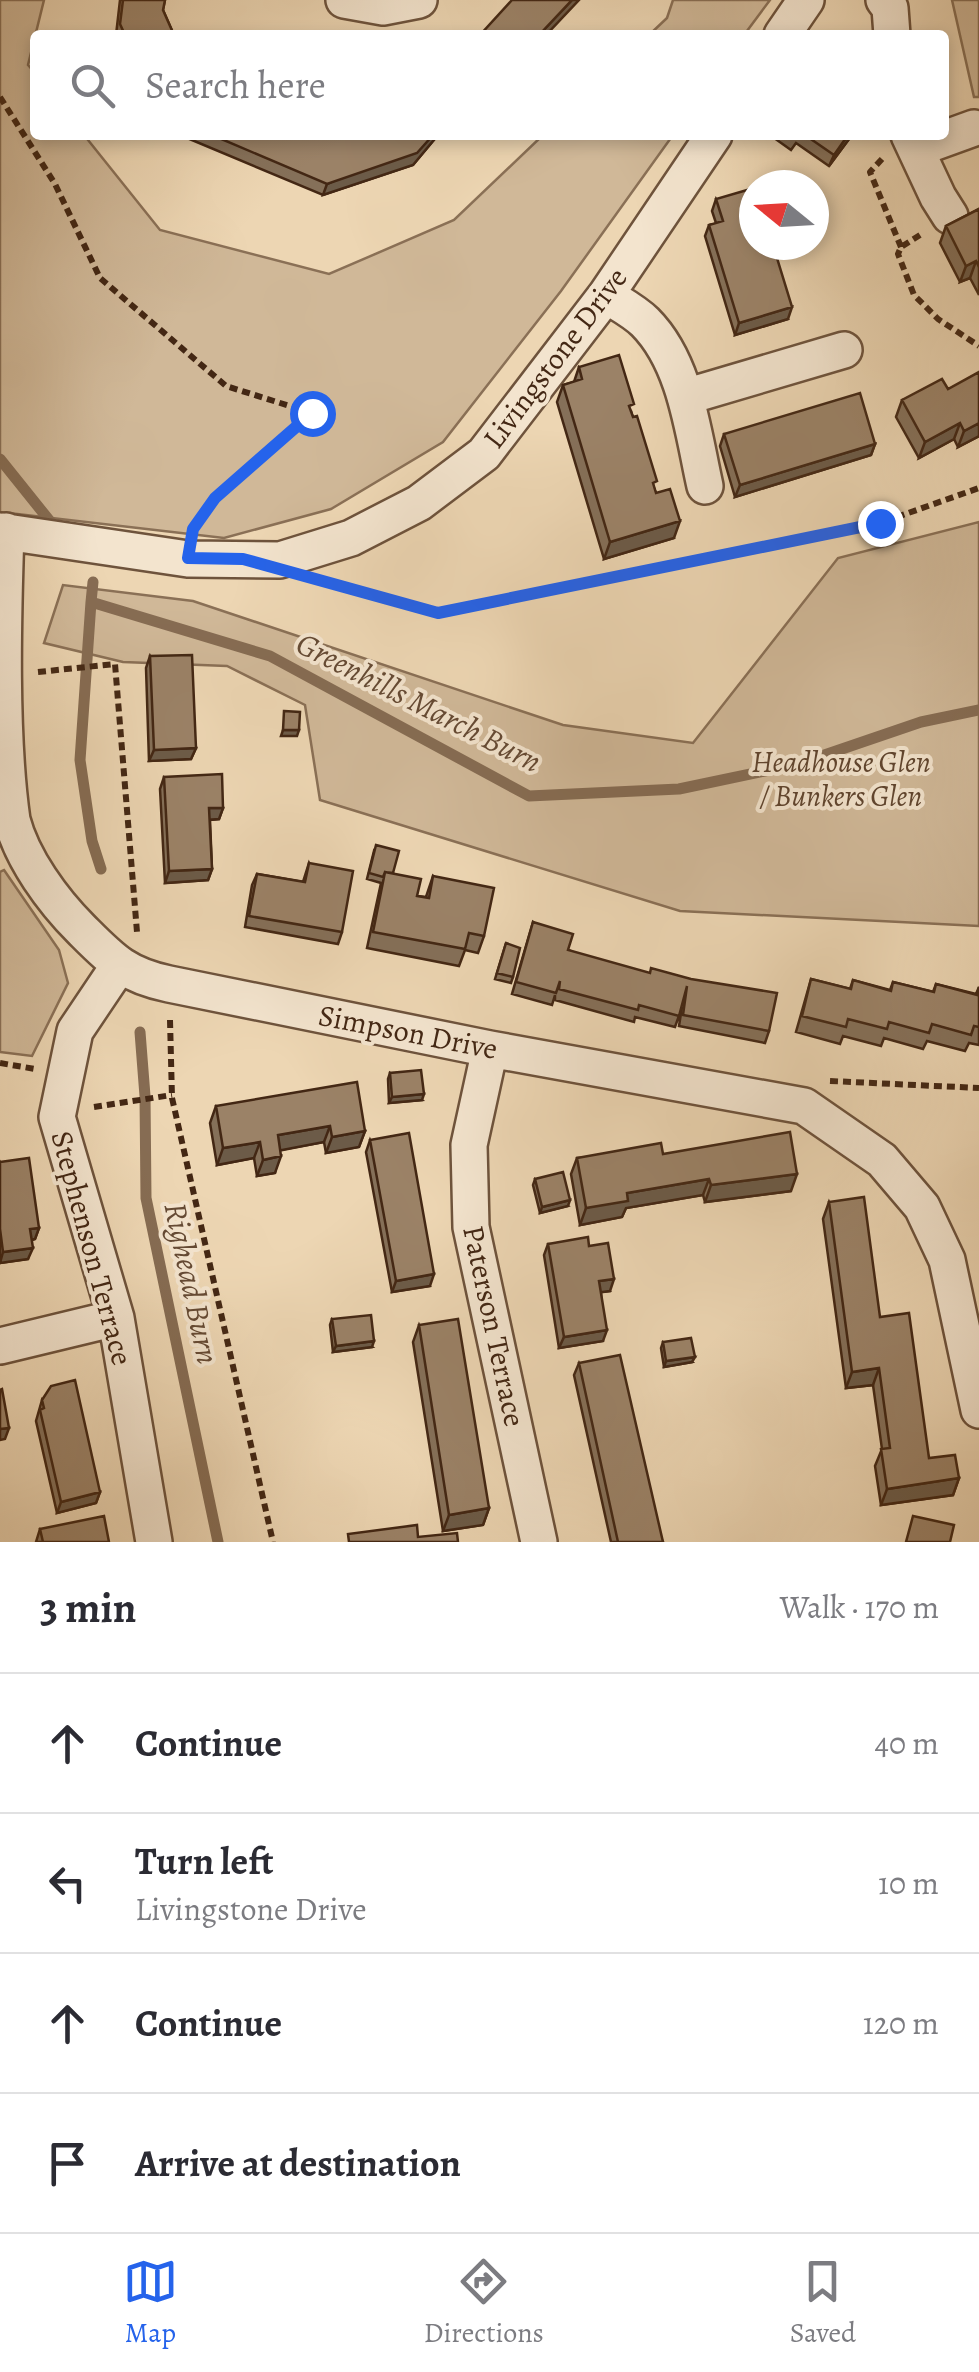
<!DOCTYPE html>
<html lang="en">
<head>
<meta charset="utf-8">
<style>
  :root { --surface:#fff; --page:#f7f7f7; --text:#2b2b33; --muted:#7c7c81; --line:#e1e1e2; --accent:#2563eb }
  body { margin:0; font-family:Alegreya,serif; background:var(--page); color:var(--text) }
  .compass { position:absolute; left:739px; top:170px; width:90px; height:90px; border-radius:50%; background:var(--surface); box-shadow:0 5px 15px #0003; rotate:288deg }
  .stop { position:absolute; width:30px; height:30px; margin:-22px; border:8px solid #2563eb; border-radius:50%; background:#fff }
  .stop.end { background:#2563eb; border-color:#fff; box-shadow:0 2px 10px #0008 }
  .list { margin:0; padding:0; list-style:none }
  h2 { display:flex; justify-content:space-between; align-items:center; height:130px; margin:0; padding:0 40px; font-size:42px }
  h2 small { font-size:32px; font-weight:400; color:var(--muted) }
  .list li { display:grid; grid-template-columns:65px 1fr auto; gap:30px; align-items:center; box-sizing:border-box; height:140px; padding:0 40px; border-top:2px solid var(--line) }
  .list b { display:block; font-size:38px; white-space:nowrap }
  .list p { margin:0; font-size:32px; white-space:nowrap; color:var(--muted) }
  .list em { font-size:32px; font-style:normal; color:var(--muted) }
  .icon { flex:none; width:55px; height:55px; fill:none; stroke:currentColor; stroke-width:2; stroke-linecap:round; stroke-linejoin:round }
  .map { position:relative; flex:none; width:979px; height:1542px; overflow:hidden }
  .search { position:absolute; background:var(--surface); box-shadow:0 5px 15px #0003; left:30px; right:30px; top:30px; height:110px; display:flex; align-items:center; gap:25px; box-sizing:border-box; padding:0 35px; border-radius:10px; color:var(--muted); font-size:38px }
  .sheet { height:690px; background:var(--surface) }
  nav { display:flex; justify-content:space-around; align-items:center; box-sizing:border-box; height:140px; border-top:2px solid var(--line); background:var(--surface); font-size:28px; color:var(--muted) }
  nav a { display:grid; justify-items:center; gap:5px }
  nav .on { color:var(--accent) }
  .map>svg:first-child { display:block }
  .green { fill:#d0b898; stroke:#8a7056; stroke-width:2.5 }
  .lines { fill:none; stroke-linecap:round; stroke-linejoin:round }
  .stream { stroke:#866c53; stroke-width:11 }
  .street-casing { stroke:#6e533c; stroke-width:40 }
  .path { stroke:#432714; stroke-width:6; stroke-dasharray:8 5; stroke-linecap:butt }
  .street { stroke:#f3e4ce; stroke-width:35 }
  .wall { fill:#857059; stroke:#432714; stroke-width:2.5 }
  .shaded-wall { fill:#6c5b48; stroke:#432714; stroke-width:2.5 }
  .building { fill:#9b8267; stroke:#432714; stroke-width:2.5 }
  .route { stroke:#2563eb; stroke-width:12 }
  .labels { text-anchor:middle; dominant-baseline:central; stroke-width:8; stroke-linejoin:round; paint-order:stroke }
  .street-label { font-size:30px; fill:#432714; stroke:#f3e4ce }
  .park-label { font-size:30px; font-style:italic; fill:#5f442e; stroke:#f3e4ce }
  .water-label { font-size:32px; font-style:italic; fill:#654a34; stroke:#f3e4ce }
</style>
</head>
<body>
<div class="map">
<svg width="979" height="1542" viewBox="0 0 979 1542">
  <rect width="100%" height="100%" fill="#edd6b3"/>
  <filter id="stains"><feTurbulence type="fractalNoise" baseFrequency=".002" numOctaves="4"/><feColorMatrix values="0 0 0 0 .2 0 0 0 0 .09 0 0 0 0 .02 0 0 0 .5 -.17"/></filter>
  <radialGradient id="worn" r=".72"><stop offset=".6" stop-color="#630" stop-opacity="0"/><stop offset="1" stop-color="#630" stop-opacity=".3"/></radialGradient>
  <path class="green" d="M0,0H44L28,65L35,73V135H84L160,230L329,274L454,220L543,135H673L561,291L443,442L331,509L224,538L0,512Z
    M673,0H770L744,35H649L667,18Z
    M952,0H979V97H974Z
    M979,522V926L680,911L320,800L305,705L227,666L123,662L44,643L63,585L193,601L563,725L693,743L838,558Z
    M4,870L59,950L68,983L32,1056L0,1052V872Z"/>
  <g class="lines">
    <path class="stream" d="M0,459L57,530
      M93,582L91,602L270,656L529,796L679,789L798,764L921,722L979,710
      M91,602L80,760L92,841L101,869
      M140,1032L145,1096L146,1198L218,1542"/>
    <g class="street-casing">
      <path id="street" d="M344,0L383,7L419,0
        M884,0L890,8L892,35
        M782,35L806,0
        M909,135L938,197L950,216
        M916,149L974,128
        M606,295C618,303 634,311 645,322C686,363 693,433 705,486
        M685,397L844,350
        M0,531L188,559L280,560L351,538L419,503L484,454L606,295L714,135
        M6,531C3,619 0,736 12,820C22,859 53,901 81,929C111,959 125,975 169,984L490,1049L804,1106L882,1160L922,1207L947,1260L979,1410
        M118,967L75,1031L57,1117L116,1318L154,1542
        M490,1049L469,1145L471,1227L539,1542
        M0,1346L116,1318"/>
    </g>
    <path class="path" d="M0,97L55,184L100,278L226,386L312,413L215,498L197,524
      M882,159L870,172L901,247
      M920,235L901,247L898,254L914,295L938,319L979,346
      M326,582L438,613L880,523L979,488
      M38,672L115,664L137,932
      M170,1020L172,1098L273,1542
      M0,1063L35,1069
      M830,1081L979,1088
      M94,1107L172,1095"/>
    <use href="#street" class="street"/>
  </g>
  <path class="wall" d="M120,0H165L163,10L174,35H116Z
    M180,135H438L413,165L323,195Z
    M770,135H852L829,166L796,143L791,150Z
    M716,199L788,319L735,335L705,236L709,225L716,223L712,211Z
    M979,209V295L970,278L960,282L940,243L946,226Z
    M579,367L631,411L654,488L674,538L604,559L557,402L563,385L574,382Z
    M948,389L979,436L958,447L954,439L919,458L896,417L902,400Z
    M724,434L875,444L871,455L735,497L720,446Z
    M150,656L196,748L191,759L149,761L146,668Z
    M164,777L223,808L219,819L210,820L212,869L208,880L165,883L160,789Z
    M374,851L393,873L417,896L426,897L433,876L484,936L478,953L465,950L459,966L367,948L381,883L367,879Z
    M309,863L342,932L338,944L245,927L252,885L257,874L303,882Z
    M533,922L568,950L769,1031L765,1043L679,1026L682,1007L675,1027L635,1017L634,1022L555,1000V995L552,1005L512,994Z
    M506,943L513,977L511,983L495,979Z
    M811,979L850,989L853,980L890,990L893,982L933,992L936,984L976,994L979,987V1045L969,1043L965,1051L927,1041L923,1049L884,1038L881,1046L843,1036L840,1044L796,1032Z
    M390,1073L422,1100L389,1103L388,1079Z
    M216,1106L365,1131L359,1147L326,1153L324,1142L280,1150L275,1173L257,1176L254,1158L217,1165L210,1123Z
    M370,1140L430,1286L392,1292L366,1152Z
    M663,1154L791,1191L705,1202L703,1195L626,1208L622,1217L580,1225L571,1174L577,1158Z
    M0,1162L39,1228L35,1239L32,1240L28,1259L0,1263Z
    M535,1179L568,1206L540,1213L533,1185Z
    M829,1202L880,1317L929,1458L959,1478L953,1495L881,1505L875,1466L882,1449L873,1385L846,1388L823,1219Z
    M548,1244L589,1246L610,1291L601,1292L603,1341L559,1348L544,1255Z
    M332,1319L372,1347L333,1352L330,1325Z
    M419,1325L489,1508L483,1525L443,1531L413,1342Z
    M663,1342L692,1362L664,1367L661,1348Z
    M579,1363L663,1542H611L574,1375Z
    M42,1400L100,1492L96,1503L57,1513L36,1421Z
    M40,1529L109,1542H36Z"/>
  <path class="shaded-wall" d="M572,0H579L546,35H539Z
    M433,135H438L413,165L323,195L327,184Z
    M848,135H852L829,166L834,155Z
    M976,261L970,278L960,282L966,266Z
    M792,307L788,319L735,335L739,323Z
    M960,423L954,439L919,458L925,442Z
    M979,423V436L958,447L964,431Z
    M875,444L871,455L735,497L740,485Z
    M680,521L674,538L604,559L610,542Z
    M283,730H299L297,736H281Z
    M196,748L191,759L149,761L154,750Z
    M209,808H223L219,819L205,820Z
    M212,869L208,880L165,883L169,871Z
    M424,1094L422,1100L389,1103L392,1097Z
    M330,1126L324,1142L272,1152L278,1135Z
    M365,1131L359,1147L326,1153L332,1137Z
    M260,1142L254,1158L217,1165L223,1148Z
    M281,1156L275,1173L257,1176L263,1160Z
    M797,1174L791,1191L705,1202L711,1185Z
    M709,1179L703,1195L626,1208L622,1217L580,1225L586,1208L627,1193Z
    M570,1200L568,1206L540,1213L542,1207Z
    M39,1228L35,1239L26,1241L30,1229Z
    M33,1248L28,1259L0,1263L3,1252Z
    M434,1274L430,1286L392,1292L396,1281Z
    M614,1279L610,1291L595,1293L599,1281Z
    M607,1330L603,1341L559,1348L564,1337Z
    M374,1341L372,1347L333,1352L336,1346Z
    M695,1357L692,1362L664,1367L666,1361Z
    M879,1368L873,1385L846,1388L852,1372Z
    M9,1428L5,1439L0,1440V1429Z
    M959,1478L953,1495L881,1505L887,1489Z
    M100,1492L96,1503L57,1513L61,1502Z
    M489,1508L483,1525L443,1531L449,1515Z"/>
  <path class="building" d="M123,0H165L163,10L174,35H125L120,24Z
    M512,0H572L539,35H480Z
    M212,135H433L417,153L327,184Z
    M805,135H848L834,155Z
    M754,188V245H773L792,307L739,323L709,225L723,221L716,199Z
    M979,209V267L976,261L966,266L946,226Z
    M619,355L634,404L629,406L633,417L637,416L657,481L653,483L656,493L670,489L680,521L610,542L563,385L582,379L579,367Z
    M979,372V423L964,431L960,423L925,442L902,400L942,379L948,389Z
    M860,393L875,444L740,485L724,434Z
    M192,655L196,748L154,750L150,656Z
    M284,711L300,712L299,730H283Z
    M222,774L223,808H209L212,869L169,871L164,777Z
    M376,845L399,851L393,873L385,872L383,877L369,873Z
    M309,863L353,871L342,932L249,916L257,874L305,882Z
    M385,872L421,879L417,896L429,898L433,876L494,888L484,936L469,933L465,949L373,932Z
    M533,922L573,934L568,950L650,973L651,968L691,979L777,993L769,1031L683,1015L687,986L679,1016L639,1005L638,1010L559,989L560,981L556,993L516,982Z
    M506,943L520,948L513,977L497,973Z
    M811,979L851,989L853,980L891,991L893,982L934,992L936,984L977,995L979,987V1027L974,1026L971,1035L932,1024L929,1033L889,1022L887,1029L848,1019L846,1027L802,1016Z
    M421,1070L424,1094L392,1097L390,1073Z
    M357,1082L365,1131L332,1137L330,1126L278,1135L281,1156L263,1160L260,1142L223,1148L216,1106Z
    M790,1132L797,1174L711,1185L709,1179L627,1193L628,1201L586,1208L577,1158L661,1143L663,1154Z
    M409,1133L434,1274L396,1281L370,1140Z
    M29,1158L39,1228L30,1229L33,1248L3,1252L0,1229V1162Z
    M563,1172L570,1200L542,1207L535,1179Z
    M864,1197L880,1317L909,1313L929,1458L955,1455L959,1478L887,1489L881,1449L890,1448L879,1368L852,1372L829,1202Z
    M588,1237L589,1246L608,1243L614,1279L599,1281L607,1330L564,1337L548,1244Z
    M371,1315L374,1341L336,1346L332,1319Z
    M458,1319L489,1508L449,1515L419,1325Z
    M691,1338L695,1357L666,1361L663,1342Z
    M620,1355L663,1542H618L579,1363Z
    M75,1380L100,1492L61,1502L40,1410L44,1408L42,1400L51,1386Z
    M2,1389L9,1428L0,1429V1390Z
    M104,1516L109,1542H43L40,1529Z
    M913,1516L954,1525L950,1542H906Z
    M417,1525L418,1537L457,1533L458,1542H349L348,1534Z"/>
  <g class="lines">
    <path class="route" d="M312,413L215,498L193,529L188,558L243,559L438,613L880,523"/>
  </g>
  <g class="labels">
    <g class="street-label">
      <text transform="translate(555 358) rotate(-53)">Livingstone Drive</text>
      <text transform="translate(408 1032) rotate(11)">Simpson Drive</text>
      <text transform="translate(92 1248) rotate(75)">Stephenson Terrace</text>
      <text transform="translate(494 1326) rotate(78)">Paterson Terrace</text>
    </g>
    <g class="park-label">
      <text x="841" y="762">Headhouse Glen<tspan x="841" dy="34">/ Bunkers Glen</tspan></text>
    </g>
    <g class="water-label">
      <text transform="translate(419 702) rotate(27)">Greenhills March Burn</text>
      <text transform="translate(192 1283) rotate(78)">Righead Burn</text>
    </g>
  </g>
  <rect width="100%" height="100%" filter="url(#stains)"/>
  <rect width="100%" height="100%" fill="url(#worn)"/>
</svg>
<svg class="compass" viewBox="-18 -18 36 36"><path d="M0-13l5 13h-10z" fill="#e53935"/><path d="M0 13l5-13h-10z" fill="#7c7c81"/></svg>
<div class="stop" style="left:312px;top:413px"></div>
<div class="stop end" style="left:880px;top:523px"></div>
<div class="search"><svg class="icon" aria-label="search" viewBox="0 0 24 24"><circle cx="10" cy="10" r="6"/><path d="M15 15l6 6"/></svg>Search here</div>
</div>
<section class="sheet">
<h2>3 min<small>Walk · 170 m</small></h2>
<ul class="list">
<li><svg class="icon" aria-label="ahead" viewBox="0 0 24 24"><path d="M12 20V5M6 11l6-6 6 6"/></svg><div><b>Continue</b></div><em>40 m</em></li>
<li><svg class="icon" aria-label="left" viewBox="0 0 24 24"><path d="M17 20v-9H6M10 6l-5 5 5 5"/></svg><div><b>Turn left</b><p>Livingstone Drive</p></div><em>10 m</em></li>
<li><svg class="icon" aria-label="ahead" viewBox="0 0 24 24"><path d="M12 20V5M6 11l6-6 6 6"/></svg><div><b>Continue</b></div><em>120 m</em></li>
<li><svg class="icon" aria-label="arrive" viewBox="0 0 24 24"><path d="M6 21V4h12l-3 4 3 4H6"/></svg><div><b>Arrive at destination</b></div></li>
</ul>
</section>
<nav>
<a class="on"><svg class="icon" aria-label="map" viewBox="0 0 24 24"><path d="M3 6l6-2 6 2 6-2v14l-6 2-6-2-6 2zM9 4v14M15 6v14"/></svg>Map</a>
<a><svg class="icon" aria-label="directions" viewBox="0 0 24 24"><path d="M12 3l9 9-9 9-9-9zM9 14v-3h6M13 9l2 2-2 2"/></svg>Directions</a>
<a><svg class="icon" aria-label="saved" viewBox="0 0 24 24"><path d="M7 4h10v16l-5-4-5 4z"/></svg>Saved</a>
</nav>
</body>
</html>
